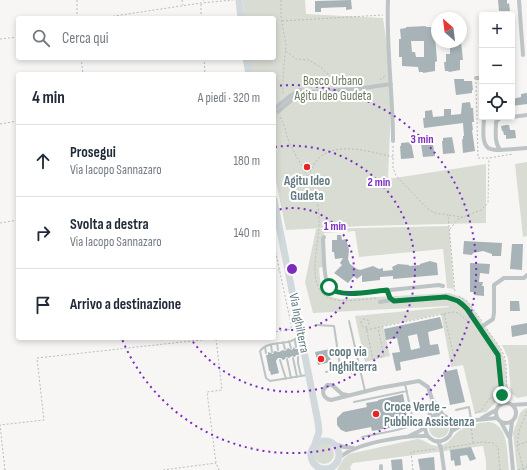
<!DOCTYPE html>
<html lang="it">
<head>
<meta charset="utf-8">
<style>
  :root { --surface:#fff; --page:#f6f6f7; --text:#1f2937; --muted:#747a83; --line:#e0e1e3 }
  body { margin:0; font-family:"Sofia Sans Condensed",sans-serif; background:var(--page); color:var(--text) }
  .controls { position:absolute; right:12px; top:12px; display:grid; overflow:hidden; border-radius:4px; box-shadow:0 2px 6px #0003 }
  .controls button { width:36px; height:36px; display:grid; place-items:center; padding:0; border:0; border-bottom:1px solid var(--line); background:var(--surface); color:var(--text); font:20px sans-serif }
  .compass { position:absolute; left:431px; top:12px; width:36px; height:36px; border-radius:50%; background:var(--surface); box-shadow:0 2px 6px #0003; rotate:332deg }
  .stop { position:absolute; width:12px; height:12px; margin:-9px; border:3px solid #0b8043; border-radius:50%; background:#fff }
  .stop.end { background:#0b8043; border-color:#fff; box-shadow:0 1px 4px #0008 }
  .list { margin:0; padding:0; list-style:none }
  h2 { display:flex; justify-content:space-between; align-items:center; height:52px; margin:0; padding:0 16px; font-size:17px }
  h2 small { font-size:13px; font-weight:400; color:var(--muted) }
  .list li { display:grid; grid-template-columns:26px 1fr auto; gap:12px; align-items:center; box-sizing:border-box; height:72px; padding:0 16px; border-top:1px solid var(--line) }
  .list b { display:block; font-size:15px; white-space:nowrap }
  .list p { margin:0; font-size:13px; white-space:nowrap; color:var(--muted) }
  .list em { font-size:13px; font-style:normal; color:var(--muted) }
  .icon { flex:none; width:22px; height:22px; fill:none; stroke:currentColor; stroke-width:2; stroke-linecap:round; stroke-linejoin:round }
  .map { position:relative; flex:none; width:527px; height:470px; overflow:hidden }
  .search { position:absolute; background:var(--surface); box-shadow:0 2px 6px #0003; left:16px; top:16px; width:260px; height:44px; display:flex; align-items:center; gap:10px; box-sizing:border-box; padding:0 14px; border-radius:4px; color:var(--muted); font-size:15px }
  .panel { position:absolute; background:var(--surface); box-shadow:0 2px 6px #0003; left:16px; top:72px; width:260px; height:268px; border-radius:4px }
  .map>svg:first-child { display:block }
  .green { fill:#d8dcd3 }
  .building { fill:#a7b3b6; fill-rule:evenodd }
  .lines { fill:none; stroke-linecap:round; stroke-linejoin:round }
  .path { stroke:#b7bdbe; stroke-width:1; stroke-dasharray:2 2; stroke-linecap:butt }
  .service { stroke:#bdc4c6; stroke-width:2 }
  .minor { stroke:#bdc4c6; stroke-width:4 }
  .primary { stroke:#d2d9dc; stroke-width:7 }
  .route { stroke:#0b8043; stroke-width:5 }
  .ring { fill:none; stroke:#7b2cbf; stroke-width:2; stroke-dasharray:2 4 }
  .poi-dot { fill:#e92225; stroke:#fff; stroke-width:1.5 }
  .labels { text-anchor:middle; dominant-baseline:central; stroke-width:4; stroke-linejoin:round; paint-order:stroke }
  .park-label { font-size:13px; fill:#6a7860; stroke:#fff }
  .poi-label { font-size:13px; font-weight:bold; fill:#617a80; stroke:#fff; text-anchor:start }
  .street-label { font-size:13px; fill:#617a80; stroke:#fff }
  .centre { fill:#7b2cbf; stroke:#fff; stroke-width:2 }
  .ring-label { font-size:12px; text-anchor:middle; font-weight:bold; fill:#7b2cbf; stroke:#fff; stroke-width:4; stroke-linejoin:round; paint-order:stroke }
</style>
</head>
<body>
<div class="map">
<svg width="527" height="470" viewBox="0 0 527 470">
  <rect width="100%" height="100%" fill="#f7f6f4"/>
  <path class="green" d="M243,0H305L306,14L383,18L392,79L388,179L486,164V223L362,226L286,230L274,172V74H252L249,58H274V18H244Z
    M527,162V236L523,237L515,164Z
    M449,226L454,289L447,288L443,249L359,257L355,231L324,233L323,239L325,266L319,268C321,286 319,296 341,299L449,293L464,298L468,302L500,348L505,361L508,392L498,395V400L486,412L475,414L463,365L451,367L441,314L383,326L390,356L365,362L355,316L449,307V306L313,313L305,282L316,229Z
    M502,345H527V396L517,398L511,393L508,358Z
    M527,408V470H517L513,433L520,413L524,409Z
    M429 428a10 10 0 1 1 20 0a10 10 0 1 1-20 0Z
    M489,422C509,424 507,455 509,470H486V461L483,446L353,463L350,467L351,470H337L344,458L349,454L417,439C424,439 430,446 437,446C450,446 452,434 462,429C469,424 481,423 489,422Z
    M314 454a10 10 0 1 1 20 0a10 10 0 1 1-20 0Z"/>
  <path class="building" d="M351,0L352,9L346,10V7L321,8V12H315V1Z
    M498,0H507V4L509,3L510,11H499Z
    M426,26V27H432L433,37L435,36L437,61L435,62V71L423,73V72H419L418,67L402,66V57H399V39H401L400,29L406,28V27ZM411,41H424V57H416L415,52H412Z
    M450,42H461L463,60H460V70L449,72L448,71H445L444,62H446V54H450Z
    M454,79H464V81H472L473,90H472V93L456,95Z
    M527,93V104L512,106V99L521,97V94Z
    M470,102L471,108H473L474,122H472L473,130H472L475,151L463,153L462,140L463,139V136H464L463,123L424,128L423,118H425V111L432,110L433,117L444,116V109H451V115L461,114L462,103Z
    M506,125H509L510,130H515L516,138L506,139V135H504L503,131H502L501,126Z
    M452,137L455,153L443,154L442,141H443V138Z
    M432,139L435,156L423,157L421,144H423L422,140Z
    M411,142L414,158L401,159L400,146H401V143Z
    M337,235H341L342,240L346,239L349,250L348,259L350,264L357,269L360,270L373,266L379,269L383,268V271L393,270L392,267L398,264L409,265V266L420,265V264L430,261L437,263L438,275L393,279V276L380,277V280L362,282V275L357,279L354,276L348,283L334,273L342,265L340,263L343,258L335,259L334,252H332V240H337Z
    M464,241L502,243L501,256H492V254L483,251L473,253L472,255L463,254Z
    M512,244H523L522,270L510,269Z
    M470,263L490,264L489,274L480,273L479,282H483L482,286H484V296L474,295V292H470Z
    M510,301H519L520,311H510Z
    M440,317L443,328L428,332L430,345L438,344L440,354L400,362L401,370L396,371L392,353L400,352L397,338L386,340L384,329ZM417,334L420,348L411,350L408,336Z
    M527,323V334L512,337L511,326Z
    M294,347L295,349H298L299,355H296L295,357L292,356L289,358L286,357L285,359L283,360L281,358H278L276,361L279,373L271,375L270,371H269L266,355H268V352L273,354L274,351L279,352L283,350L285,351L288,348L292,350Z
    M335,348L336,356L330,357L331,362L318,365L315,352Z
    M457,369L465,402L450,405L443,372Z
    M403,394L408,422L394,425L395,427L372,431L371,427L346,432L341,430L337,425V418L343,412L367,407L366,403L378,401V400Z
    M471,447L476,459L470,461L467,455L460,456L461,465L455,466L454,460L451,461L450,450Z
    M434,457L435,470H420L418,459Z
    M402,459L403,470H392L391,460Z"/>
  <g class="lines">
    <path class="path" d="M77,0V17L79,18
      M182,0L183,5
      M203,0H204
      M281,0V17L286,45L283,76V95
      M201,4V18
      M101,18L201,3L233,0
      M282,21L383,15
      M0,39L18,37
      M286,51L296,59L309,60L320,67L328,74L336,85
      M81,58L83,74
      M204,58L205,74
      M380,80L385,76
      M476,82L478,158H489L513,154
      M280,117C287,128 285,133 289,142C304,173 320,188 319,224C319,244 306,285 327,297C339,304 365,299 378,298
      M0,124L18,121
      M393,146V168L396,176L428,209L435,213L448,215L455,293
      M309,176C320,136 364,150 393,157
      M449,215L462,217
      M0,223L18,220
      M450,229L458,219L481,210L488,203L489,158
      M274,244L291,324V329L274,332
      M274,270H279
      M459,296L468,302L482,321
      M444,314L455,361
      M361 323a4 4 0 1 1 8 0a4 4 0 1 1-8 0Z
      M366,327L373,360
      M487,329C493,339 502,347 505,359C507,369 506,379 507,388
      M366,330L453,312C460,312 463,319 470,322
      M216,339L222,390L207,392L216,463L219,470
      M373,359L384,356L378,328
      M343,368L352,366
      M350,368L352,376
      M475,413L481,411L489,399L497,395
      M471,425L473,443
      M518,445L527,442
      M445,448L481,442L493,443L498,448L500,470
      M5,470L0,425L44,420L37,358L219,338
      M163,470L216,463
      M413,470L411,452L436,449
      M518,470L527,467
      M524,470L517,446L519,431L527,411"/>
    <path class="service" d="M349,321L365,391
      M317,325L334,326L340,366L339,368L326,372
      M299,336C290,347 269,339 260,351L266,378L270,381L307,375
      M295,340L296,347
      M289,341L291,348
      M283,342L285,349
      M277,343L278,350
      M271,345L272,352
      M265,347L266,353
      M298,357V363L301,376
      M293,358L297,377
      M287,359L291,378
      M280,360L286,379
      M354,402L407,391
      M456,410L469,407L471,419
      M362,437L397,430L414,425L405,384"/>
    <path class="minor" d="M388,0C386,47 393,94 393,141
      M519,0L523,55
      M476,78H482
      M274,109L290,96L300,90L310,92L357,89L391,84
      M274,115L294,98L310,92
      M484,117C484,125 480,147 491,149C493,150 497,150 500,150
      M509,117L500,118L496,122C496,131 494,142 500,150L527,148
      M512,117L527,115
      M324,237L323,239C324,250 323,276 328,285C334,299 374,291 387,290L388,291
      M391,300L388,291L390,290L439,285L443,286
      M380,302L391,300L393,301C406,300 441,295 452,298C458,300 463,305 467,309L498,355L502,387L501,404
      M480,328L493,319L494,313V285L504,278H524L527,275
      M503,390L508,403
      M347,395L342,394L332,385H327L323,391C323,396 326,399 331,400L379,388L419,381L428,387L432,399L443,415
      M496 413a10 10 0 1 1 20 0a10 10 0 1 1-20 0Z
      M512,405L527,404
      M429,418L432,400
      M449,418C465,423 480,419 497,418
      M482,418L496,410
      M501,422L509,437
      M512,422L510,438L513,470
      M452,431L467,422
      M407,437C413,434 419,432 424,428C428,424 427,417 435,415C451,411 459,433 444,440C434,445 425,436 425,427
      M438,441L441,448L444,470
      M334,444L344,447L353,448
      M338,459C354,443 405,435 428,436
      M381,466V470"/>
    <path class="primary" d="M239,0L241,18
      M246,58L249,74
      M274,116V115
      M274,200L318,422L319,432L315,444
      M311 455a14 14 0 1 1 28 0a14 14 0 1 1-28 0Z"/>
  </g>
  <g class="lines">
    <path class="route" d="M329,287C339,299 373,291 387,290L390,298L394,301L446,297L458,301L463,305L467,309L498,355L502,395"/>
  </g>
  <g class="ring">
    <path d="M274 211A61 61 0 1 1 274 327"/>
    <path d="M275 147A123 123 0 1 1 191 339"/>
    <path d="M274 86A184 184 0 1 1 122 339"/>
  </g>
  <g class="poi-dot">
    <circle cx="307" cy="167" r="4"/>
    <circle cx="321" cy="359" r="4"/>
    <circle cx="376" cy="414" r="4"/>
  </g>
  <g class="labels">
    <g class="park-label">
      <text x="333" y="81">Bosco Urbano<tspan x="333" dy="15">Agitu Ideo Gudeta</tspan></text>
    </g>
    <g class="poi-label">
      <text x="307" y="181" text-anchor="middle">Agitu Ideo<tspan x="307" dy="15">Gudeta</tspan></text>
      <text x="329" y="352">coop via<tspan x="329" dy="15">Inghilterra</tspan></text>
      <text x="384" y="407">Croce Verde -<tspan x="384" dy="15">Pubblica Assistenza</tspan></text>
    </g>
    <g class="street-label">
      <text transform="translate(299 323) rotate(79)">Via Inghilterra</text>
    </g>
  </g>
  <circle cx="292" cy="269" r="6" class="centre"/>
  <g class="ring-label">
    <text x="422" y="143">3 min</text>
    <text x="379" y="186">2 min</text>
    <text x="335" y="230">1 min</text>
  </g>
</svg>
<div class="controls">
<button>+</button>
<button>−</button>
<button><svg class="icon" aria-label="locate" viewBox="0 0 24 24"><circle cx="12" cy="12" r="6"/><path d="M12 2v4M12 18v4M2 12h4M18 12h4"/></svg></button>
</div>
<svg class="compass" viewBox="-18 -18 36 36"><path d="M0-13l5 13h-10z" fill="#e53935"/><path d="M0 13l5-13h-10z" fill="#747a83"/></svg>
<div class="stop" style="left:329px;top:287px"></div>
<div class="stop end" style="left:502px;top:395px"></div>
<div class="search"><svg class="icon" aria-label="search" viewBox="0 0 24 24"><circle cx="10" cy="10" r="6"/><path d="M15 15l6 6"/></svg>Cerca qui</div>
<section class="panel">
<h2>4 min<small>A piedi · 320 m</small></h2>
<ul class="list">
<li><svg class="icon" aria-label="ahead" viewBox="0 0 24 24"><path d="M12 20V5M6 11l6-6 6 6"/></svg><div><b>Prosegui</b><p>Via Iacopo Sannazaro</p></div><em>180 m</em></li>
<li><svg class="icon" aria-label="right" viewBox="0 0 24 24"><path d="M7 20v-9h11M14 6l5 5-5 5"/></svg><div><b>Svolta a destra</b><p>Via Iacopo Sannazaro</p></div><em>140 m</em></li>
<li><svg class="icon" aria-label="arrive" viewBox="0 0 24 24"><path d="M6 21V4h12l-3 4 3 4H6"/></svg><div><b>Arrivo a destinazione</b></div></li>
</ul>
</section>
</div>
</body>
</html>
